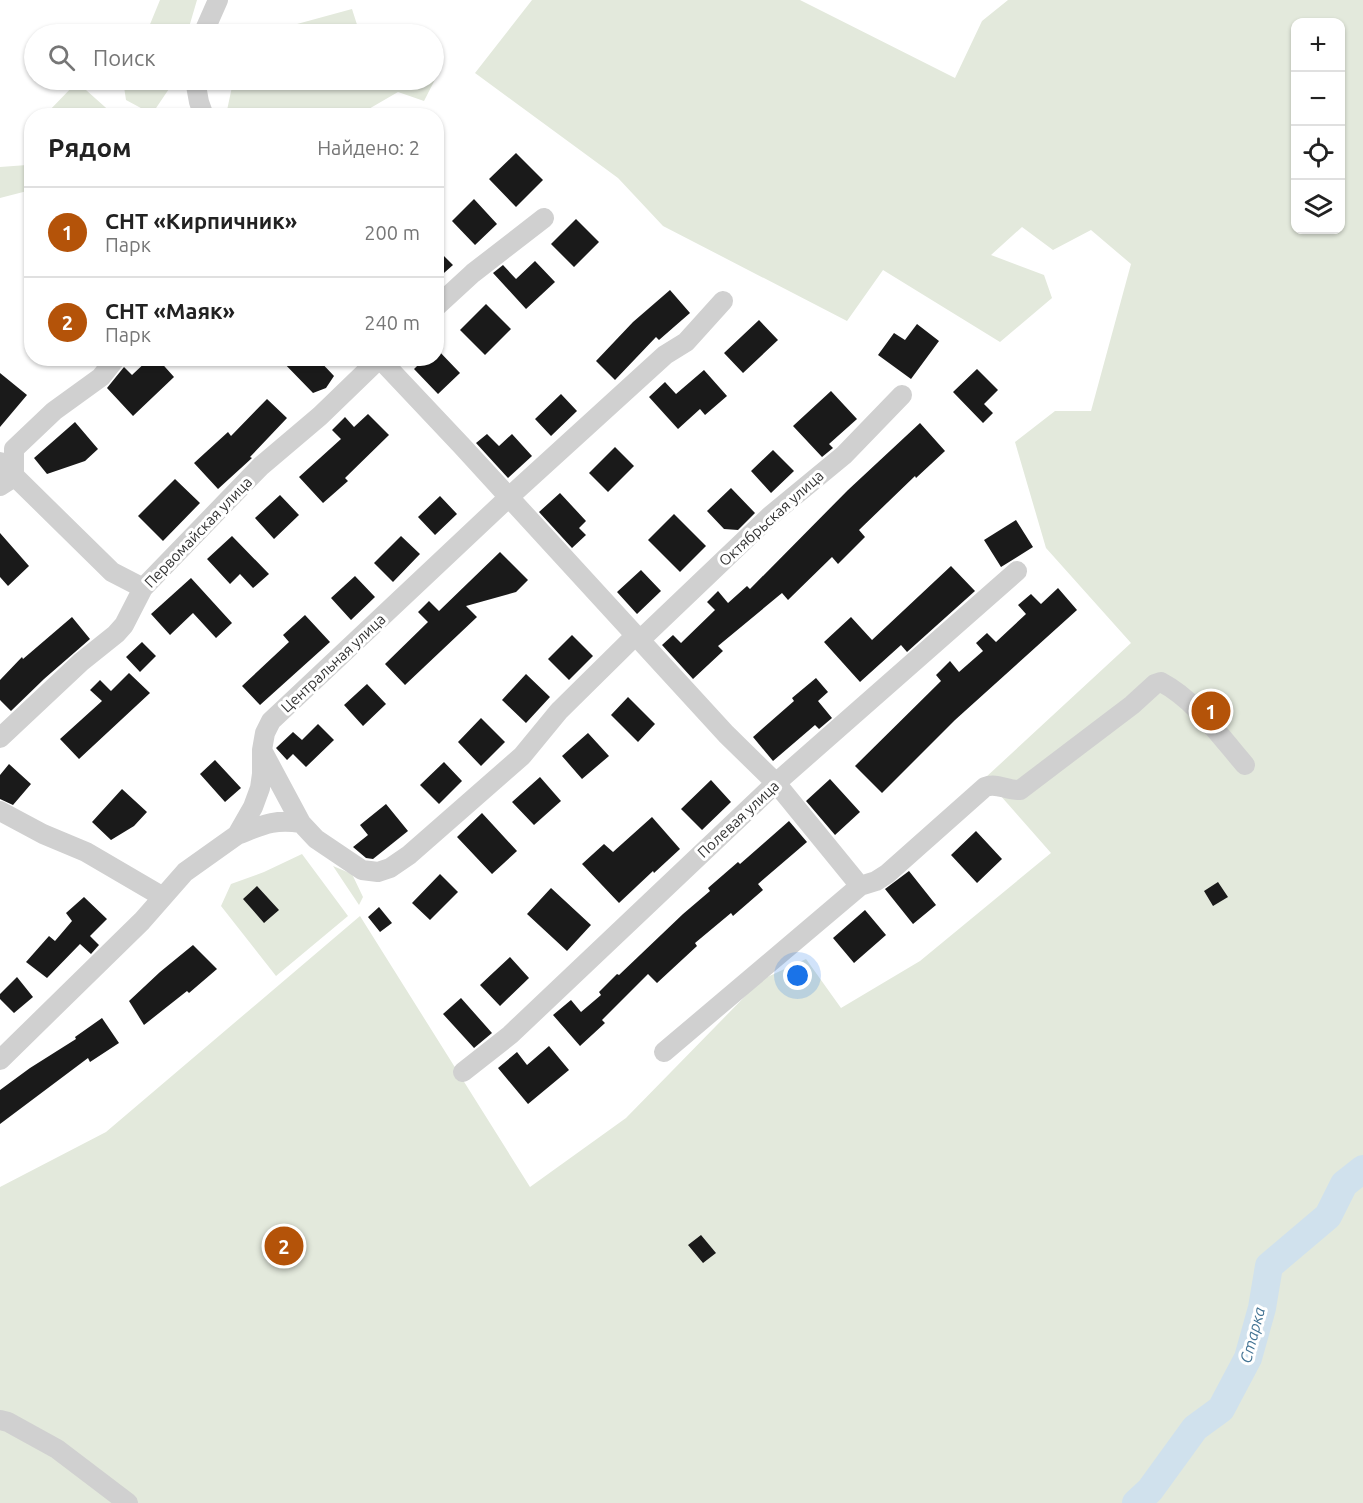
<!DOCTYPE html>
<html lang="ru">
<head>
<meta charset="utf-8">
<style>
  :root { --surface:#fff; --page:#f6f6f6; --text:#222; --muted:#767676; --line:#e0e0e0; --accent:#b45309 }
  body { margin:0; font-family:Ubuntu,sans-serif; background:var(--page); color:var(--text) }
  .controls { position:absolute; right:18px; top:18px; display:grid; overflow:hidden; border-radius:12px; box-shadow:0 2px 4px #0004 }
  .controls button { width:54px; height:54px; display:grid; place-items:center; padding:0; border:0; border-bottom:2px solid var(--line); background:var(--surface); color:var(--text); font:30px sans-serif }
  .you { position:absolute; left:798px; top:976px; width:21px; height:21px; margin:-15px; border:4px solid #fff; border-radius:50%; background:#1a73e8; box-shadow:0 0 0 9px #1a73e833 }
  .badge { display:grid; place-items:center; width:39px; height:39px; border-radius:50%; background:var(--accent); color:#fff; font-size:20px; font-weight:700 }
  .pin { position:absolute; translate:-50% -50%; border:3px solid #fff; box-shadow:0 2px 6px #0006 }
  .list { margin:0; padding:0; list-style:none }
  h2 { display:flex; justify-content:space-between; align-items:center; height:78px; margin:0; padding:0 24px; font-size:26px }
  h2 small { font-size:20px; font-weight:400; color:var(--muted) }
  .list li { display:grid; grid-template-columns:39px 1fr auto; gap:18px; align-items:center; box-sizing:border-box; height:90px; padding:0 24px; border-top:2px solid var(--line) }
  .list b { display:block; font-size:22px; white-space:nowrap }
  .list p { margin:0; font-size:20px; white-space:nowrap; color:var(--muted) }
  .list em { font-size:20px; font-style:normal; color:var(--muted) }
  .icon { flex:none; width:33px; height:33px; fill:none; stroke:currentColor; stroke-width:2; stroke-linecap:round; stroke-linejoin:round }
  .map { position:relative; flex:none; width:1363px; height:1503px; overflow:hidden }
  .search { position:absolute; background:var(--surface); box-shadow:0 2px 4px #0004; left:24px; top:24px; width:420px; height:66px; display:flex; align-items:center; gap:15px; box-sizing:border-box; padding:0 21px; border-radius:33px; color:var(--muted); font-size:22px }
  .panel { position:absolute; background:var(--surface); box-shadow:0 2px 4px #0004; left:24px; top:108px; width:420px; height:258px; border-radius:24px }
  .map>svg:first-child { display:block }
  .green { fill:#e3e9dc; fill-rule:evenodd }
  .lines { fill:none; stroke-linecap:round; stroke-linejoin:round }
  .river { stroke:#d0e1ed; stroke-width:28 }
  .building { fill:#1a1a1a }
  .minor { stroke:#d0d0d0; stroke-width:20 }
  .labels { text-anchor:middle; dominant-baseline:central; stroke-width:6; stroke-linejoin:round; paint-order:stroke }
  .street-label { font-size:15px; fill:#333; stroke:#fff }
  .water-label { font-size:16px; font-style:italic; fill:#427393; stroke:#fff }
</style>
</head>
<body>
<div class="map">
<svg width="1363" height="1503" viewBox="0 0 1363 1503">
  <rect width="100%" height="100%" fill="#fff"/>
  <path class="green" d="M160,0H197L187,34H146Z
    M532,0H800L955,78L982,21L1008,0H1363V1169L1344,1184L1328,1216L1269,1266L1262,1308L1248,1358L1221,1409L1195,1428L1150,1490L1136,1503H0V1187L106,1132L360,916L530,1187L626,1118L761,980L806,959L841,1008L920,961L1051,853L985,778L1131,643L1046,548L1015,442L1055,411H1091L1131,264L1091,230L1053,250L1022,227L991,255L1044,275L1052,298L1000,342L883,270L847,321L663,226L618,178L475,73ZM1296,22H1340V230H1296Z
    M352,9L360,34H268L275,30Z
    M434,64L442,66L424,101L398,92L367,110L362,115H226L233,82L202,85V80H434Z
    M123,80H175L152,114L126,100Z
    M77,82L114,115H45Z
    M31,151V190L0,198V167L27,165Z
    M302,854L348,916L276,976L221,906L231,884L264,872Z
    M333,866L352,874L363,897L359,905Z
    M1363,1173V1503H1141L1154,1491L1198,1430L1223,1413L1252,1359L1272,1268L1330,1219L1347,1186Z"/>
  <g class="lines">
    <path class="river" d="M1136,1503L1150,1490L1195,1428L1221,1409L1248,1358L1262,1308L1269,1266L1328,1216L1344,1184L1363,1169"/>
  </g>
  <path class="building" d="M516,153L543,180L516,207L489,179Z
    M474,199L497,224L475,245L452,221Z
    M576,219L599,242L574,267L551,244Z
    M436,248L453,265L436,280Z
    M535,261L555,282L526,309L493,273L503,265L516,279Z
    M670,290L690,313L659,340L656,337L615,380L596,361L633,322Z
    M486,304L511,329L485,355L460,330Z
    M759,320L778,340L743,373L724,353Z
    M917,324L939,341L911,379L878,355L894,333L905,340Z
    M436,348L460,373L438,394L414,369L425,358H436Z
    M150,358H157L174,377L133,416L107,388L124,367L132,375Z
    M279,358H317L334,376L326,388L313,393Z
    M977,369L998,390L984,404L993,413L983,423L953,392Z
    M704,370L727,396L705,415L700,409L678,429L649,397L665,382L676,394Z
    M0,373L27,395L0,427Z
    M831,391L857,419L829,444L833,448L822,457L793,426Z
    M561,394L577,411L551,436L535,419Z
    M267,399L287,418L250,457L252,458L218,489L194,463L228,432L231,436Z
    M368,414L389,435L345,478L348,481L323,503L299,477L341,439L332,430L345,417L354,427Z
    M75,422L98,449L85,461L47,474L34,458Z
    M920,423L945,451L916,478L915,476L859,530L865,537L838,564L832,557L788,600L782,593L718,646L723,651L693,679L662,645L673,635L681,643L715,610L707,602L718,591L728,603L747,586L750,589L848,490Z
    M487,434L499,446L512,434L532,456L508,478L476,443Z
    M615,447L634,466L608,492L589,473Z
    M773,450L794,471L771,493L751,471Z
    M175,479L200,503L163,541L138,516Z
    M731,488L755,513L738,530L724,529L707,511Z
    M560,493L586,521L579,528L586,535L572,548L539,512Z
    M280,495L299,515L274,539L255,518Z
    M440,496L457,514L435,535L418,517Z
    M674,514L706,546L680,572L648,540Z
    M1016,520L1033,547L1001,567L984,540Z
    M0,533L29,566L8,586L0,577Z
    M232,536L269,574L253,588L240,574L230,584L207,559Z
    M401,536L420,554L393,582L374,563Z
    M500,552L528,580L516,592L466,606L477,617L405,685L385,664L428,622L418,612L429,601L439,611Z
    M951,566L975,591L907,652L901,645L860,682L824,642L851,617L872,640Z
    M641,570L661,591L637,614L617,592Z
    M355,576L375,597L351,620L331,598Z
    M191,578L232,623L216,638L193,613L170,635L151,614Z
    M1058,588L1077,610L955,720L882,793L855,766L941,681L936,675L950,661L959,672L983,651L976,643L987,633L996,642L1026,614L1018,605L1031,594L1041,604Z
    M305,615L330,642L260,705L242,686L289,642L283,635Z
    M72,617L90,639L44,679L11,711L0,700V680L22,657L23,659Z
    M572,635L593,656L569,680L548,659Z
    M142,642L156,656L140,672L126,657Z
    M129,673L150,693L79,759L60,739L102,701L90,690L100,680L111,691Z
    M526,674L550,697L526,723L502,700Z
    M816,678L828,692L818,701L832,718L819,729L815,725L773,761L753,737L794,701L792,698Z
    M367,684L386,704L363,726L344,705Z
    M628,697L655,724L638,742L611,715Z
    M481,718L505,742L481,766L458,742Z
    M318,724L334,740L306,767L293,754L287,760L276,748L293,732L302,740Z
    M588,733L609,756L582,779L562,756Z
    M215,760L241,788L225,802L200,774Z
    M444,762L462,781L439,804L420,785Z
    M9,764L31,784L13,805L0,799V775Z
    M540,777L561,801L534,825L512,802Z
    M830,779L860,812L835,835L806,801Z
    M711,780L731,802L702,830L681,809Z
    M122,789L147,812L134,826L111,840L92,822Z
    M386,804L408,831L373,859L366,858L353,847L368,835L360,825Z
    M482,813L517,851L492,874L457,837Z
    M652,817L680,849L654,873L653,871L619,903L582,864L604,844L613,852Z
    M789,821L807,842L758,884L763,890L733,916L731,913L695,943L697,946L657,983L648,974L602,1020L605,1023L580,1046L553,1015L571,1000L581,1012L601,995L599,992L617,974L619,975L683,914L710,891L708,888L738,862L740,864Z
    M976,831L1002,859L977,883L951,855Z
    M909,871L936,905L913,924L885,889Z
    M440,874L458,892L430,920L412,903Z
    M1218,882L1228,897L1213,906L1204,891Z
    M257,886L279,910L264,923L243,899Z
    M551,888L591,925L567,951L527,914Z
    M84,897L107,919L90,936L99,945L91,954L80,944L47,978L26,962L49,936L55,941L72,921L66,913Z
    M379,907L392,923L380,932L368,917Z
    M865,910L886,935L854,963L833,938Z
    M193,945L217,969L189,993L187,991L144,1025L129,1001L160,972Z
    M510,957L529,978L500,1006L480,985Z
    M17,977L33,997L14,1013L0,999V994Z
    M461,998L492,1033L474,1048L443,1014Z
    M102,1018L119,1043L90,1062L88,1058L0,1124V1090L30,1068L76,1039L75,1037Z
    M549,1046L569,1070L528,1104L498,1068L517,1052L527,1065Z
    M701,1235L716,1253L703,1263L688,1245Z"/>
  <g class="lines">
    <path class="minor" d="M203,34L218,0
      M195,80L199,102L204,116
      M436,307L473,273L544,218
      M379,358L462,446L726,734L776,783L860,886
      M0,462L112,572L143,588
      M0,486L14,477V449L54,411L101,377L116,358
      M640,640L770,516L844,455L902,395
      M0,738L81,662L116,634L124,625L143,588L261,466L320,416L380,358
      M263,752L301,823L316,839L362,870L378,872L390,868L409,855L522,756L559,711L635,636
      M0,811L43,834L86,852L163,897
      M237,835C263,825 273,819 301,823
      M664,1052L860,886L876,881L887,874L985,787C997,782 1007,791 1020,790L1132,705L1155,684L1161,682C1195,700 1220,736 1245,765
      M0,1060L142,921L185,872L237,835L253,807L260,788L262,774V750L265,733L271,721L508,498L665,355L686,342L723,301
      M463,1072L510,1035L776,783L1017,571
      M0,1420L8,1422L57,1449L128,1503"/>
  </g>
  <g class="labels">
    <g class="street-label">
      <text transform="translate(771 518) rotate(-42)">Октябрьская улица</text>
      <text transform="translate(198 532) rotate(-46)">Первомайская улица</text>
      <text transform="translate(333 663) rotate(-43)">Центральная улица</text>
      <text transform="translate(738 819) rotate(-43)">Полевая улица</text>
    </g>
    <g class="water-label">
      <text transform="translate(1252 1335) rotate(-75)">Старка</text>
    </g>
  </g>
</svg>
<div class="controls">
<button>+</button>
<button>−</button>
<button><svg class="icon" aria-label="locate" viewBox="0 0 24 24"><circle cx="12" cy="12" r="6"/><path d="M12 2v4M12 18v4M2 12h4M18 12h4"/></svg></button>
<button><svg class="icon" aria-label="layers" viewBox="0 0 24 24"><path d="M12 4l9 5-9 5-9-5zM3 14l9 5 9-5"/></svg></button>
</div>
<div class="you"></div>
<div class="pin badge" style="left:1211px;top:711px">1</div>
<div class="pin badge" style="left:284px;top:1246px">2</div>
<div class="search"><svg class="icon" aria-label="search" viewBox="0 0 24 24"><circle cx="10" cy="10" r="6"/><path d="M15 15l6 6"/></svg>Поиск</div>
<section class="panel">
<h2>Рядом<small>Найдено: 2</small></h2>
<ul class="list">
<li><span class="badge">1</span><div><b>СНТ «Кирпичник»</b><p>Парк</p></div><em>200 m</em></li>
<li><span class="badge">2</span><div><b>СНТ «Маяк»</b><p>Парк</p></div><em>240 m</em></li>
</ul>
</section>
</div>
</body>
</html>
